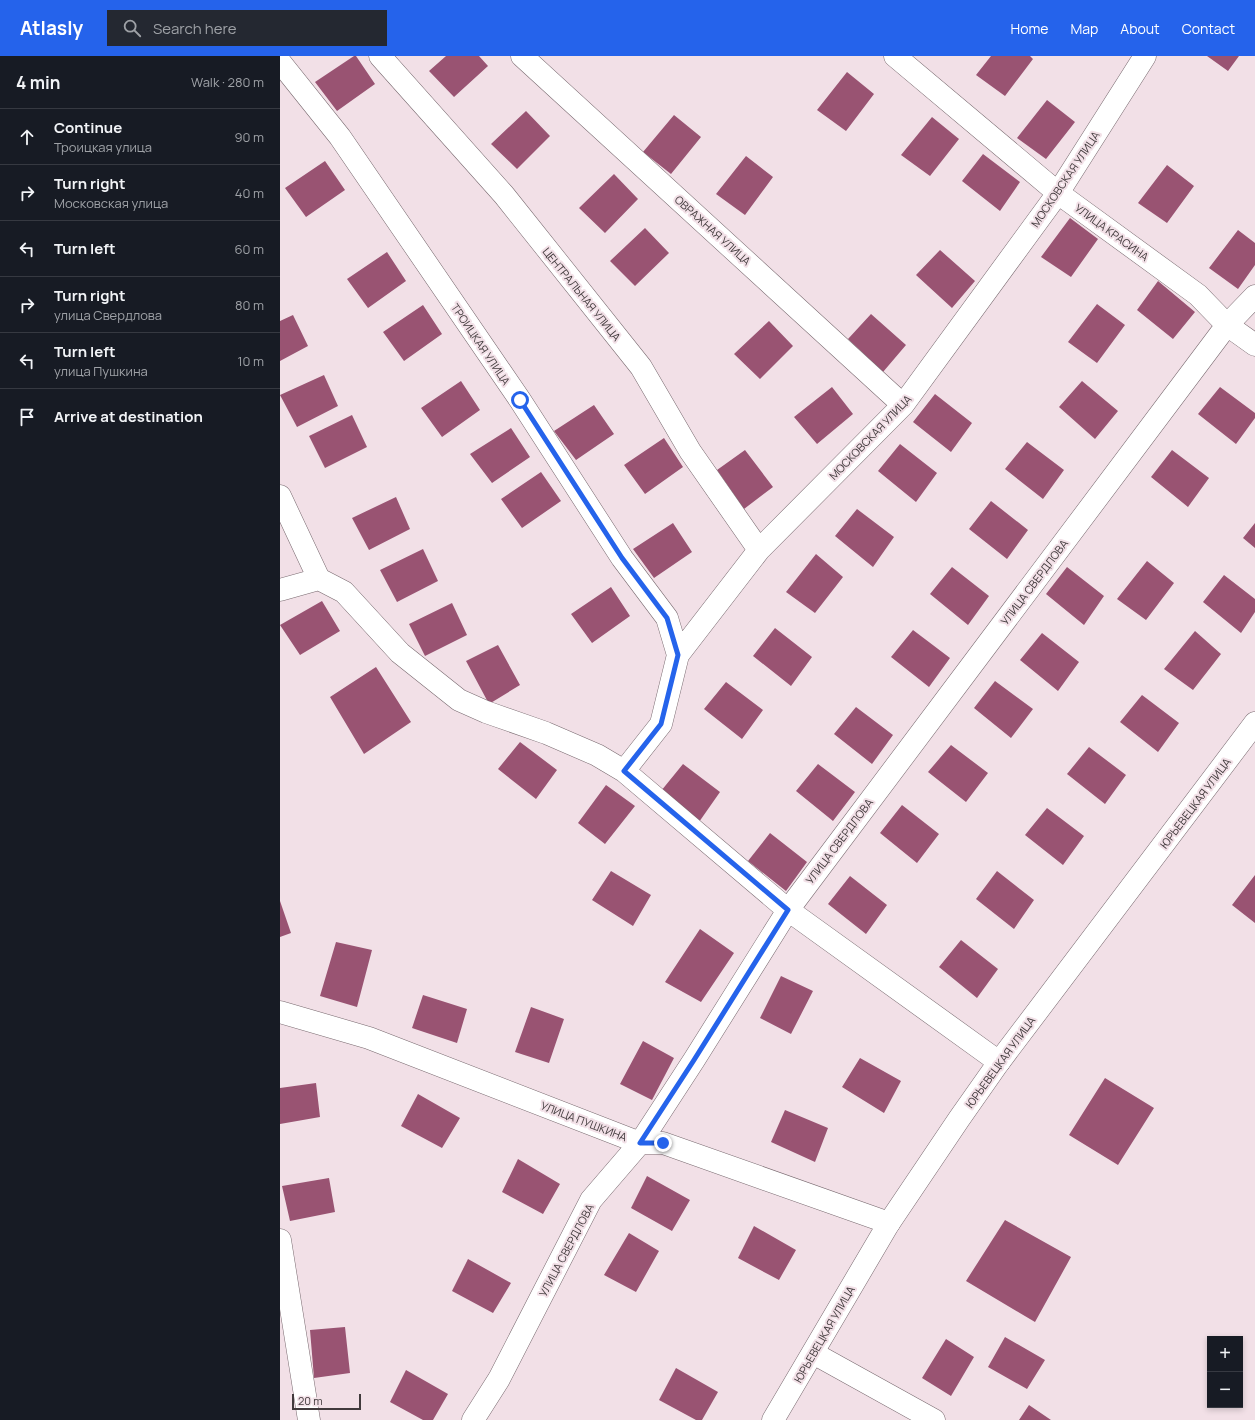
<!DOCTYPE html>
<html lang="en">
<head>
<meta charset="utf-8">
<style>
  :root { --surface:#171b24; --page:#242831; --text:#f1f3f6; --muted:#9ea1a6; --line:#363941; --accent:#2563eb }
  body { margin:0; font-family:Manrope,sans-serif; background:var(--page); color:var(--text) }
  .controls { position:absolute; right:12px; bottom:12px; display:grid; overflow:hidden; border-radius:0px; box-shadow:0 2px 6px #0003 }
  .controls button { width:36px; height:36px; display:grid; place-items:center; padding:0; border:0; border-bottom:1px solid var(--line); background:var(--surface); color:var(--text); font:20px sans-serif }
  .scale { position:absolute; left:12px; bottom:10px; width:69px; box-sizing:border-box; padding-left:4px; border:2px solid #413a3c; border-top:0; font-size:11px; line-height:14px; white-space:nowrap; color:#413a3c; -webkit-text-stroke:3px #f2e0e7; paint-order:stroke }
  .stop { position:absolute; width:12px; height:12px; margin:-9px; border:3px solid #2563eb; border-radius:50%; background:#fff }
  .stop.end { background:#2563eb; border-color:#fff; box-shadow:0 1px 4px #0008 }
  .list { margin:0; padding:0; list-style:none }
  h2 { display:flex; justify-content:space-between; align-items:center; height:52px; margin:0; padding:0 16px; font-size:17px }
  h2 small { font-size:13px; font-weight:400; color:var(--muted) }
  .list li { display:grid; grid-template-columns:26px 1fr auto; gap:12px; align-items:center; box-sizing:border-box; height:56px; padding:0 16px; border-top:1px solid var(--line) }
  .list b { display:block; font-size:15px; white-space:nowrap }
  .list p { margin:0; font-size:13px; white-space:nowrap; color:var(--muted) }
  .list em { font-size:13px; font-style:normal; color:var(--muted) }
  .icon { flex:none; width:22px; height:22px; fill:none; stroke:currentColor; stroke-width:2; stroke-linecap:round; stroke-linejoin:round }
  .map { position:relative; flex:none; width:975px; height:1364px; overflow:hidden }
  header { display:flex; align-items:center; gap:24px; box-sizing:border-box; height:56px; padding:0 20px; background:var(--accent); color:#fff }
  header strong { font-size:19px }
  nav { display:flex; gap:22px; margin-inline-start:auto; font-size:14px }
  .search { width:280px; height:36px; background:var(--page); display:flex; align-items:center; gap:10px; box-sizing:border-box; padding:0 14px; border-radius:0px; color:var(--muted); font-size:15px }
  main { display:flex }
  aside { flex:1; background:var(--surface) }
  .map>svg:first-child { display:block }
  .building { fill:#995372 }
  .lines { fill:none; stroke-linecap:round; stroke-linejoin:round }
  .street-casing { stroke:#78696f; stroke-width:23 }
  .secondary-casing { stroke:#78696f; stroke-width:23 }
  .street { stroke:#fff; stroke-width:22 }
  .secondary { stroke:#fff; stroke-width:22 }
  .route { stroke:#2563eb; stroke-width:5 }
  .labels { text-anchor:middle; dominant-baseline:central; stroke-width:4; stroke-linejoin:round; paint-order:stroke }
  .street-label { font-size:11px; fill:#413a3c; stroke:#f2e0e7 }
</style>
</head>
<body>
<header>
<strong>Atlasly</strong>
<div class="search"><svg class="icon" aria-label="search" viewBox="0 0 24 24"><circle cx="10" cy="10" r="6"/><path d="M15 15l6 6"/></svg>Search here</div>
<nav><a>Home</a><a>Map</a><a>About</a><a>Contact</a></nav>
</header>
<main>
<aside>
<h2>4 min<small>Walk · 280 m</small></h2>
<ul class="list">
<li><svg class="icon" aria-label="ahead" viewBox="0 0 24 24"><path d="M12 20V5M6 11l6-6 6 6"/></svg><div><b>Continue</b><p>Троицкая улица</p></div><em>90 m</em></li>
<li><svg class="icon" aria-label="right" viewBox="0 0 24 24"><path d="M7 20v-9h11M14 6l5 5-5 5"/></svg><div><b>Turn right</b><p>Московская улица</p></div><em>40 m</em></li>
<li><svg class="icon" aria-label="left" viewBox="0 0 24 24"><path d="M17 20v-9H6M10 6l-5 5 5 5"/></svg><div><b>Turn left</b></div><em>60 m</em></li>
<li><svg class="icon" aria-label="right" viewBox="0 0 24 24"><path d="M7 20v-9h11M14 6l5 5-5 5"/></svg><div><b>Turn right</b><p>улица Свердлова</p></div><em>80 m</em></li>
<li><svg class="icon" aria-label="left" viewBox="0 0 24 24"><path d="M17 20v-9H6M10 6l-5 5 5 5"/></svg><div><b>Turn left</b><p>улица Пушкина</p></div><em>10 m</em></li>
<li><svg class="icon" aria-label="arrive" viewBox="0 0 24 24"><path d="M6 21V4h12l-3 4 3 4H6"/></svg><div><b>Arrive at destination</b></div></li>
</ul>
</aside>
<div class="map">
<svg width="975" height="1364" viewBox="0 0 975 1364">
  <rect width="100%" height="100%" fill="#f2e0e7"/>
  <path class="building" d="M74,0H76L95,28L57,55L35,26Z
    M166,0H199L208,10L174,41L149,15Z
    M711,0H750L753,3L725,40L696,19Z
    M927,0H959L948,15Z
    M567,16L594,38L566,75L537,54Z
    M767,44L795,66L766,103L737,82Z
    M246,55L270,80L237,113L211,88Z
    M394,59L421,81L391,118L363,96Z
    M652,61L679,83L650,120L621,99Z
    M703,98L740,126L720,155L682,125Z
    M466,100L493,121L465,159L436,138Z
    M45,105L65,134L26,161L5,132Z
    M887,109L914,130L887,167L858,147Z
    M334,118L358,143L325,177L299,152Z
    M790,162L818,183L791,221L761,201Z
    M365,172L389,197L355,230L330,205Z
    M958,174L975,187V209L958,233L929,212Z
    M660,194L695,225L672,252L636,219Z
    M107,196L126,225L88,252L67,223Z
    M878,225L915,256L893,283L857,254Z
    M817,248L845,269L817,307L788,286Z
    M143,249L162,278L124,305L103,276Z
    M591,258L626,289L603,316L568,283Z
    M13,259L28,290L0,305V265Z
    M489,265L513,290L480,323L454,298Z
    M44,319L58,350L17,371L0,339Z
    M181,325L200,354L162,381L141,352Z
    M802,325L838,355L815,383L779,351Z
    M552,331L573,358L537,388L514,361Z
    M940,331L975,357V362L956,388L918,358Z
    M655,338L692,367L671,396L633,366Z
    M314,349L334,378L296,404L274,375Z
    M72,359L87,391L45,412L29,380Z
    M231,372L250,401L212,427L190,398Z
    M384,382L403,411L365,438L344,409Z
    M747,386L784,414L763,443L725,413Z
    M620,388L657,417L636,446L598,415Z
    M465,394L493,431L464,453L437,414Z
    M892,394L929,422L908,451L871,421Z
    M261,416L281,445L242,472L221,443Z
    M116,441L130,473L89,494L72,462Z
    M711,445L748,474L727,503L689,473Z
    M577,453L614,481L593,511L555,480Z
    M393,467L412,496L374,522L353,493Z
    M975,467V492L963,482Z
    M143,493L158,525L117,546L100,514Z
    M536,498L563,521L535,557L506,536Z
    M867,505L894,527L866,564L837,543Z
    M672,511L709,540L688,569L650,538Z
    M787,511L824,540L804,569L766,538Z
    M944,519L975,543V556L961,577L923,546Z
    M331,531L350,560L312,587L291,558Z
    M42,545L60,575L20,599L0,569Z
    M172,547L187,579L145,600L129,568Z
    M495,572L532,601L511,630L473,600Z
    M633,574L670,602L649,631L611,601Z
    M915,575L941,598L913,634L884,613Z
    M762,577L799,606L778,635L740,604Z
    M218,589L240,629L209,648L186,605Z
    M96,611L131,666L84,698L50,641Z
    M715,625L753,653L731,682L694,652Z
    M446,626L483,654L462,683L424,653Z
    M862,639L899,667L878,696L840,666Z
    M576,651L613,679L592,708L554,678Z
    M240,686L277,714L256,743L218,713Z
    M671,689L708,717L686,746L648,716Z
    M809,691L846,719L825,748L787,718Z
    M403,708L440,736L419,766L381,735Z
    M538,708L575,736L553,765L516,735Z
    M326,729L355,750L325,788L298,767Z
    M622,749L659,778L637,807L600,777Z
    M767,752L804,780L783,809L745,779Z
    M490,777L527,806L506,835L468,805Z
    M331,815L371,839L353,870L312,844Z
    M717,815L754,844L734,873L696,843Z
    M975,819V867L952,849Z
    M570,820L607,849L586,878L548,848Z
    M0,845L11,877L0,881Z
    M420,873L454,897L421,946L385,926Z
    M681,884L718,913L697,942L659,911Z
    M56,886L92,894L77,951L40,940Z
    M501,920L533,935L511,978L480,962Z
    M143,939L187,953L177,987L132,972Z
    M251,951L284,963L269,1007L235,996Z
    M363,985L394,1002L372,1044L340,1028Z
    M580,1002L621,1025L604,1057L562,1031Z
    M825,1022L874,1052L838,1109L789,1079Z
    M36,1027L40,1061L0,1068V1032Z
    M138,1038L180,1062L162,1092L121,1070Z
    M505,1054L548,1072L535,1106L491,1086Z
    M238,1103L280,1128L263,1158L222,1136Z
    M367,1120L410,1144L392,1175L351,1152Z
    M49,1122L55,1156L10,1165L2,1130Z
    M725,1164L791,1201L755,1266L686,1225Z
    M474,1170L516,1194L499,1224L458,1202Z
    M349,1177L379,1195L356,1236L324,1219Z
    M188,1203L231,1227L213,1257L172,1235Z
    M65,1271L70,1317L34,1322L30,1274Z
    M725,1281L765,1304L747,1333L708,1311Z
    M666,1283L694,1301L671,1340L642,1322Z
    M396,1312L438,1336L422,1364H416L379,1344Z
    M126,1314L168,1338L153,1364H143L110,1346Z
    M749,1349L771,1364H739Z"/>
  <g class="lines">
    <g class="street-casing">
      <path id="street" d="M100,0L224,139L361,311L410,395L479,494
        M242,0L623,349
        M615,0L778,137L918,239L947,269L975,289
        M0,6L60,81L240,344L342,502L387,562L398,599
        M0,440L39,523
        M0,534L39,523L64,536L120,597L179,644L206,656L266,677L317,699L344,715L508,854L719,1006
        M344,715L381,668L398,599L479,494L623,349L778,137L865,0
        M0,956L89,982L360,1087H383L609,1167
        M0,1184L29,1364
        M533,1297L654,1364
        M193,1364L219,1323L311,1144L360,1087L414,1004L508,854L947,269L975,240"/>
    </g>
    <g class="secondary-casing">
      <path id="secondary" d="M493,1364L609,1167L679,1063L719,1006L975,667"/>
    </g>
    <use href="#street" class="street"/>
    <use href="#secondary" class="secondary"/>
  </g>
  <g class="lines">
    <path class="route" d="M240,344L342,502L387,562L398,599L381,668L344,715L508,854L414,1004L360,1087H383"/>
  </g>
  <g class="labels">
    <g class="street-label">
      <text transform="translate(785 123) rotate(-56)">МОСКОВСКАЯ УЛИЦА</text>
      <text transform="translate(433 174) rotate(42)">ОВРАЖНАЯ УЛИЦА</text>
      <text transform="translate(832 176) rotate(36)">УЛИЦА КРАСИНА</text>
      <text transform="translate(302 238) rotate(51)">ЦЕНТРАЛЬНАЯ УЛИЦА</text>
      <text transform="translate(201 288) rotate(56)">ТРОИЦКАЯ УЛИЦА</text>
      <text transform="translate(590 381) rotate(-46)">МОСКОВСКАЯ УЛИЦА</text>
      <text transform="translate(754 526) rotate(-53)">УЛИЦА СВЕРДЛОВА</text>
      <text transform="translate(915 747) rotate(-53)">ЮРЬЕВЕЦКАЯ УЛИЦА</text>
      <text transform="translate(559 785) rotate(-53)">УЛИЦА СВЕРДЛОВА</text>
      <text transform="translate(720 1006) rotate(-54)">ЮРЬЕВЕЦКАЯ УЛИЦА</text>
      <text transform="translate(304 1065) rotate(21)">УЛИЦА ПУШКИНА</text>
      <text transform="translate(286 1194) rotate(-62)">УЛИЦА СВЕРДЛОВА</text>
      <text transform="translate(544 1278) rotate(-60)">ЮРЬЕВЕЦКАЯ УЛИЦА</text>
    </g>
  </g>
</svg>
<div class="controls">
<button>+</button>
<button>−</button>
</div>
<div class="scale">20 m</div>
<div class="stop" style="left:240px;top:344px"></div>
<div class="stop end" style="left:383px;top:1087px"></div>
</div>
</main>
</body>
</html>
